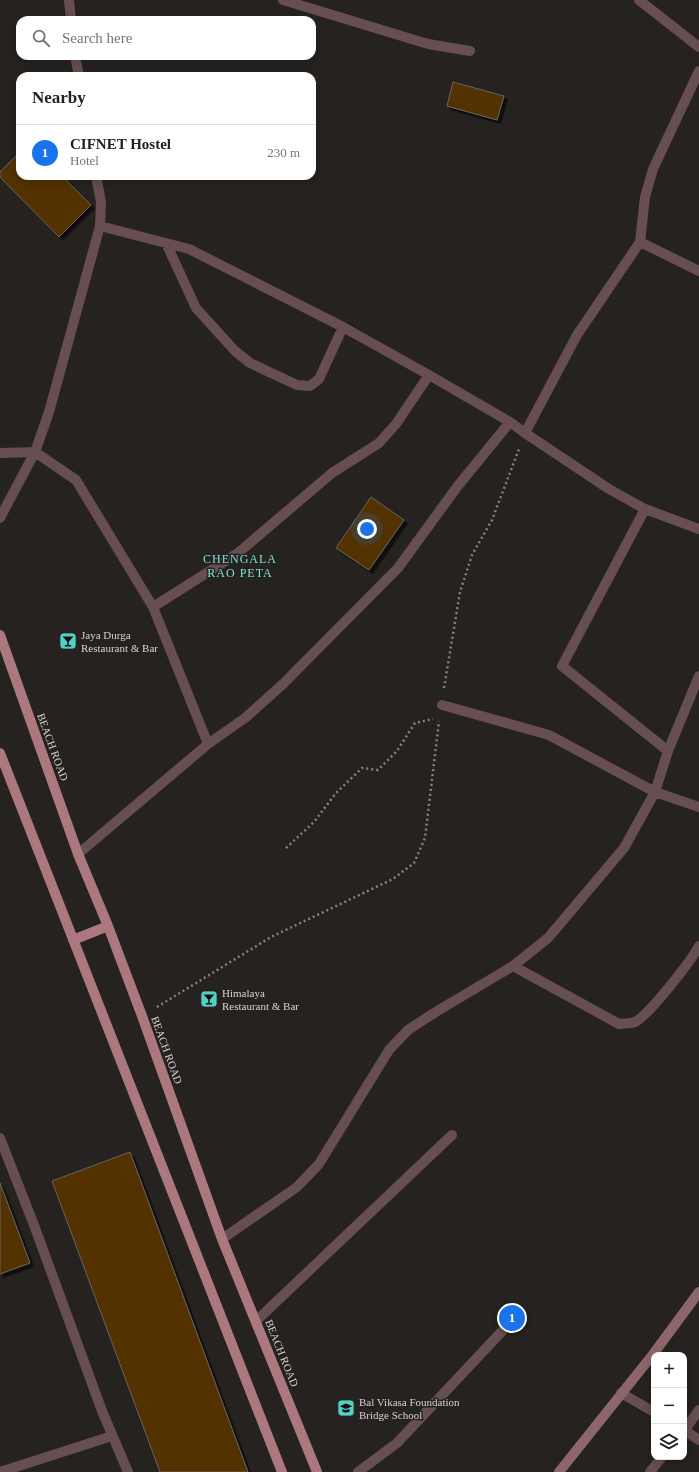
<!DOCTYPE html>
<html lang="en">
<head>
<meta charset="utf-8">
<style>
  :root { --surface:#fff; --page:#f6f6f6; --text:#202124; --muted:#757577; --line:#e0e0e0; --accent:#1a73e8 }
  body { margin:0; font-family:Georgia,serif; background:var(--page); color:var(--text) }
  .controls { position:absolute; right:12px; bottom:12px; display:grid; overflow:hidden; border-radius:8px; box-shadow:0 2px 10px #0003 }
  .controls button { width:36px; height:36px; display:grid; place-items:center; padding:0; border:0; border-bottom:1px solid var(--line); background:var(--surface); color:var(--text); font:20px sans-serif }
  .you { position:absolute; left:367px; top:529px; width:14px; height:14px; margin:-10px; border:3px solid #fff; border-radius:50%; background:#1a73e8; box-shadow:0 0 0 6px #1a73e833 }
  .badge { display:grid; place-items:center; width:26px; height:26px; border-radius:50%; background:var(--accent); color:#fff; font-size:13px; font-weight:700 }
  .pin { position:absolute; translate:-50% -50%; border:2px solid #fff; box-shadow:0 1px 4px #0006 }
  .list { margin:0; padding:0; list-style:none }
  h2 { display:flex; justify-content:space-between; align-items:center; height:52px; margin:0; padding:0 16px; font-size:17px }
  h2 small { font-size:13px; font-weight:400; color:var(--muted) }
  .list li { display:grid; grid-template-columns:26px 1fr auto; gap:12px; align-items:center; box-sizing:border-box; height:56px; padding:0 16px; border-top:1px solid var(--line) }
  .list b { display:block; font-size:15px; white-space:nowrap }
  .list p { margin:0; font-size:13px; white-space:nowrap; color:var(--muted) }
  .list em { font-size:13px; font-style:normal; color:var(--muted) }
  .icon { flex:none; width:22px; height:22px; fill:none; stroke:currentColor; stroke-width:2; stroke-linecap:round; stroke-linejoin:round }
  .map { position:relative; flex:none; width:699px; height:1472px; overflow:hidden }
  .search { position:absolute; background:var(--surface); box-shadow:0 2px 10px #0003; left:16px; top:16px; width:300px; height:44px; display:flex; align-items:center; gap:10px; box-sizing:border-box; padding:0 14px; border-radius:12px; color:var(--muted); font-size:15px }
  .panel { position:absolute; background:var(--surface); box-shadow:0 2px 10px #0003; left:16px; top:72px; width:300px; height:108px; border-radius:12px }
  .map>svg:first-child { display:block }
  .building { fill:#523100; stroke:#676461; filter:url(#shadow) }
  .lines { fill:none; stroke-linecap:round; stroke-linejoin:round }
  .path { stroke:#858281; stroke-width:2.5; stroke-dasharray:2 3; stroke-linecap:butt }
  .lane { stroke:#674e50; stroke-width:10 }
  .street { stroke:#674e50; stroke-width:10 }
  .secondary { stroke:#8d666a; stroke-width:10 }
  .primary { stroke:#ab787d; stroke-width:10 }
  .labels { text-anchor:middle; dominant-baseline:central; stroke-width:3; stroke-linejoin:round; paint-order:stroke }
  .poi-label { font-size:11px; fill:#d6d4d3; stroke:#252220; text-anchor:start }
  .street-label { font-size:11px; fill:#d6d4d3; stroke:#252220 }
  .neighbourhood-label { font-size:12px; letter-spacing:1px; fill:#7be5dc; stroke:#252220 }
</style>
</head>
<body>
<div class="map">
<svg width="699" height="1472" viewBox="0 0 699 1472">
  <defs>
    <filter id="shadow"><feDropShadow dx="3.5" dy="3.5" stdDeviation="0" flood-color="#0009"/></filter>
  </defs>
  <rect width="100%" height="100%" fill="#252220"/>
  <path class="building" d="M453,82L504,96L497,120L447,106Z
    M20,152V176H62L91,205L59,237L0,177V172Z
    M371,497L404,520L369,570L336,548Z
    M130,1152L248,1472H160L52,1181Z
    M0,1183L30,1263L0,1274Z"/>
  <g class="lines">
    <path class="path" d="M444,688L460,592L472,555L492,520L519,449
      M286,848L314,822L336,793L362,768L378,770L397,751L415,723L433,719
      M157,1007L271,937L393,879L414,863L425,838L439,721"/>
    <path class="lane" d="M0,1138L34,1225L102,1411L128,1472
      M0,1472L112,1436
      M358,1472L397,1443L506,1327"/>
    <path class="street" d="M69,0L71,20
      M283,0L428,44L470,51
      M639,0L699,47
      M75,56L79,76
      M100,226L189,249L343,327L429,375L510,422
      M640,242L699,271
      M166,243L196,308L235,351L250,363L297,385L310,386L319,379L343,327
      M525,433L609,489L645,509L699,529
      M0,453L35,452L76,480L153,607L208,744
      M645,509L562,666L668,751
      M0,518L35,452L49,412L100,226L101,202L96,176
      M153,607L238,553L332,473L379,443L396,424L429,375
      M442,705L549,735L655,792L699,807
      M78,854L208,744L245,718L283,684L398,568L457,487L510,422L525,433L577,335L640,242L645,197L653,169L699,71
      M513,966L619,1024C624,1023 630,1024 635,1022C649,1015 691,961 699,946
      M222,1239L297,1187L319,1164L389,1050L408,1030L434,1013L513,966L548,938L624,848L655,792L668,751L699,676
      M256,1321L452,1135
      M621,1393L654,1412
      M684,1430L699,1440
      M684,1431L699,1410
      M650,1472L662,1457"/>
    <path class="secondary" d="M559,1472L654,1353L699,1292"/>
    <path class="primary" d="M0,635L78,854L108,926L142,1016L222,1239L317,1472
      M0,753L282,1472
      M73,940L108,926"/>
  </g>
  <defs>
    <g id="bar-square" transform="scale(0.9)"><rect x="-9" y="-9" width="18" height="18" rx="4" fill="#55cec5" stroke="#252220"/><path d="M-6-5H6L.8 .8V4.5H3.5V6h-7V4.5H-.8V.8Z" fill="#111"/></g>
    <g id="school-square" transform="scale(0.9)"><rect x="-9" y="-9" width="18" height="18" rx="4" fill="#55cec5" stroke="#252220"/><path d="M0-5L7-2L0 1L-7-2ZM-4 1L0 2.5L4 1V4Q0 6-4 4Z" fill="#111"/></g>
  </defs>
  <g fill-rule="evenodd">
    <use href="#bar-square" x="68" y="641"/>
    <use href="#bar-square" x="209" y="999"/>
    <use href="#school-square" x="346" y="1408"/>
  </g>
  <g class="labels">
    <g class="poi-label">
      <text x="81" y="635">Jaya Durga<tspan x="81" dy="13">Restaurant &amp; Bar</tspan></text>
      <text x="222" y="993">Himalaya<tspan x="222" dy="13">Restaurant &amp; Bar</tspan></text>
      <text x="359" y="1402">Bal Vikasa Foundation<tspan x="359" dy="13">Bridge School</tspan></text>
    </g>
    <g class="street-label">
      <text transform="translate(53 747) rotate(70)">BEACH ROAD</text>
      <text transform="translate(167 1050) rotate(70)">BEACH ROAD</text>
      <text transform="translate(282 1353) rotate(68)">BEACH ROAD</text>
    </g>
    <g class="neighbourhood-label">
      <text x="240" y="559">CHENGALA<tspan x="240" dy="14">RAO PETA</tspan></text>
    </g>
  </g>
</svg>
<div class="controls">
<button>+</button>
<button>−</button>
<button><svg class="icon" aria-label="layers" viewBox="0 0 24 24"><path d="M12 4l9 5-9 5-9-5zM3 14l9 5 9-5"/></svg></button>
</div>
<div class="you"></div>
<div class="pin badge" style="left:512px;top:1318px">1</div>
<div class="search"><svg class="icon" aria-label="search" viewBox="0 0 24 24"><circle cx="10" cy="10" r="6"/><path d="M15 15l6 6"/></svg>Search here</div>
<section class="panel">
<h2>Nearby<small></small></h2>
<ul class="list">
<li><span class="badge">1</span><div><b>CIFNET Hostel</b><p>Hotel</p></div><em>230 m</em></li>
</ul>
</section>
</div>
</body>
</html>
